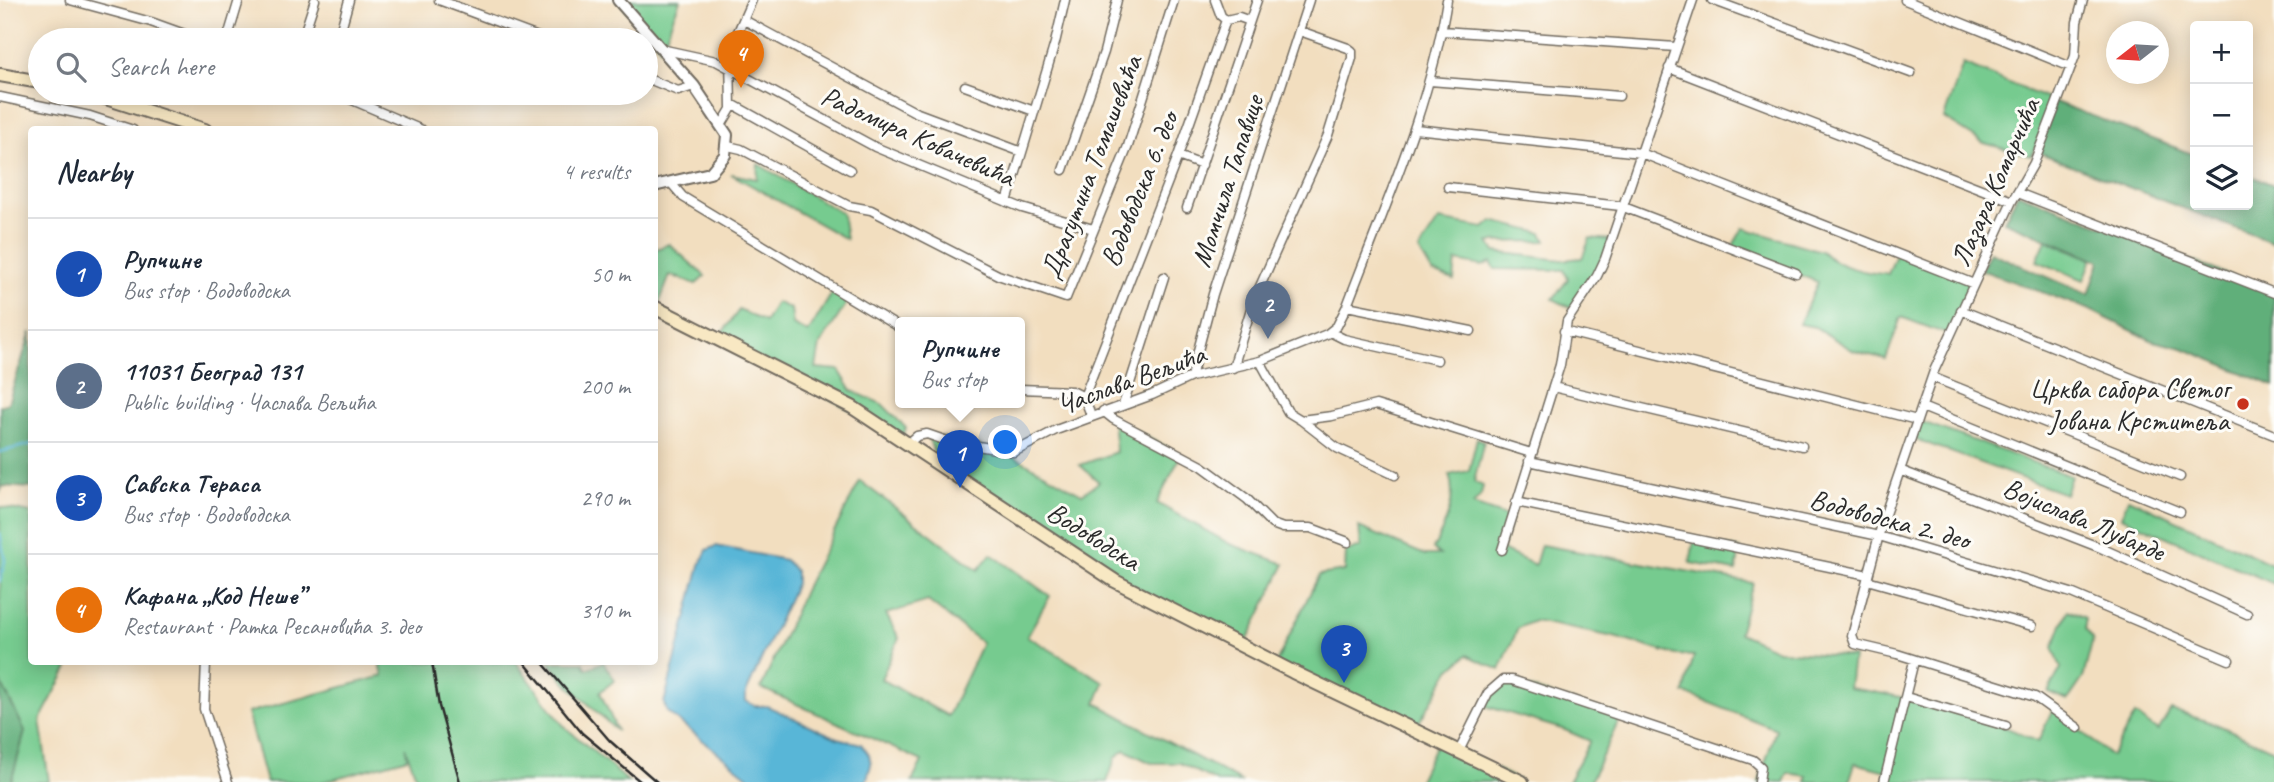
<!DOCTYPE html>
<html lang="en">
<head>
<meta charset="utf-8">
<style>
  :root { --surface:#fff; --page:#f6f6f7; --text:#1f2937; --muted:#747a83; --line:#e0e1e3; --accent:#b45309 }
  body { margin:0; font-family:Caveat,sans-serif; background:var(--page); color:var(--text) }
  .controls { position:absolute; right:21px; top:21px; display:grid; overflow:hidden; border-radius:7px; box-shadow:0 4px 18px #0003 }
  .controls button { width:63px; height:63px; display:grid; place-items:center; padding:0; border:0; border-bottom:2px solid var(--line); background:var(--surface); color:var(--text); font:35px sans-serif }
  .compass { position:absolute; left:2106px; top:21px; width:63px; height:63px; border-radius:50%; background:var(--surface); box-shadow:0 4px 18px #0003; rotate:253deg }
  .you { position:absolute; left:1006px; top:443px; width:24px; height:24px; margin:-18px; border:5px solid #fff; border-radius:50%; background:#1a73e8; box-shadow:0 0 0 10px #1a73e833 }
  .badge { display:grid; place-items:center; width:46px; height:46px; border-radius:50%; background:var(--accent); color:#fff; font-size:23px; font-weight:700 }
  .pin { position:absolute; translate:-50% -58px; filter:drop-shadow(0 2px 4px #0008) }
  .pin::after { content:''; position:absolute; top:37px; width:24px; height:21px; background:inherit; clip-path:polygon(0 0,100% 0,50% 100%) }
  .popup { position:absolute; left:895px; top:317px; width:130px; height:91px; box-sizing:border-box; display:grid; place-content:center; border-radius:7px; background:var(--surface); filter:drop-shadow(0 2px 5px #0005); font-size:23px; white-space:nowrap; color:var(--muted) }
  .popup b { font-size:26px; color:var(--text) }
  .popup::after { content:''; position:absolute; left:50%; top:100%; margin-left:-14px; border:14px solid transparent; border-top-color:var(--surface) }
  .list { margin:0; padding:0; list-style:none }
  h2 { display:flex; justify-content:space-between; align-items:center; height:91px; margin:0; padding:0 28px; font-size:30px }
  h2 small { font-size:23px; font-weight:400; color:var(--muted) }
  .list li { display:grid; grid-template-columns:46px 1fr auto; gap:21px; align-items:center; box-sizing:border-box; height:112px; padding:0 28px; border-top:2px solid var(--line) }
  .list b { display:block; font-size:26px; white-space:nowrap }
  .list p { margin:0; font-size:23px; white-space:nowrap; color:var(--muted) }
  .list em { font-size:23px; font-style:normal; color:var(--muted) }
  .icon { flex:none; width:38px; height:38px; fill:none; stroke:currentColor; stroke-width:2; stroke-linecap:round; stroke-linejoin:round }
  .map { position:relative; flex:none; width:2274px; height:782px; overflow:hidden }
  .search { position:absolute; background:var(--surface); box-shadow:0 4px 18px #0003; left:28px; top:28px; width:630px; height:77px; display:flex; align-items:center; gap:18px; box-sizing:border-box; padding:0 24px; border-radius:38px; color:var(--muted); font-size:26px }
  .panel { position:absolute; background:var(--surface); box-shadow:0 4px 18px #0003; left:28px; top:126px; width:630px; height:539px; border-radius:7px }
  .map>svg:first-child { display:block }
  .green { fill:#76cb8f; stroke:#507b5d; stroke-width:2; fill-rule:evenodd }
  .forest { fill:#60af7a; stroke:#466d52; stroke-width:2 }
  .water { fill:#59b6d7; stroke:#427081; stroke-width:2 }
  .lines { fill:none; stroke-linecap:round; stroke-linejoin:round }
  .stream { stroke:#59b6d7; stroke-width:2.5 }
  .minor-casing { stroke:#716a5f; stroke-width:11 }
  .tertiary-casing { stroke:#716a5f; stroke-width:14 }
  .secondary-casing { stroke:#716a5f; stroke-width:16 }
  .minor { stroke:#fff; stroke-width:8 }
  .tertiary { stroke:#fff; stroke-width:10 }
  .secondary { stroke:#f8e8c3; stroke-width:12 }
  .rail { stroke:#2b2b2b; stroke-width:2.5 }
  .poi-dot { fill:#c8321e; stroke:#fdfcf7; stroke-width:2.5 }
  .labels { text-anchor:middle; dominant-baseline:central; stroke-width:6; stroke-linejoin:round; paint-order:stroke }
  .street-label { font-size:28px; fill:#2b2b2b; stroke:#fdfcf7 }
  .poi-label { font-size:28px; fill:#2b2b2b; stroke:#fdfcf7; text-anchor:end }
</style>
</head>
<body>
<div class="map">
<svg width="2274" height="782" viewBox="0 0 2274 782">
  <rect width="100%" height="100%" fill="#fdfcf7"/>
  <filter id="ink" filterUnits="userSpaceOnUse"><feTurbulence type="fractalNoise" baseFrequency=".0143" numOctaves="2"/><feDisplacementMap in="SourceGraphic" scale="14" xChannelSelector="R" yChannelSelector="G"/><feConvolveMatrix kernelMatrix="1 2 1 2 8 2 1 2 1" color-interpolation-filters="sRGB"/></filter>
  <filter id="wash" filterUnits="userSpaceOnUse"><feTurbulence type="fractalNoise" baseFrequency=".00686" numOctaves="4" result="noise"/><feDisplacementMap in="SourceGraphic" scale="28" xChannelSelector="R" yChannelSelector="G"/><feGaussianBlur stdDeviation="1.57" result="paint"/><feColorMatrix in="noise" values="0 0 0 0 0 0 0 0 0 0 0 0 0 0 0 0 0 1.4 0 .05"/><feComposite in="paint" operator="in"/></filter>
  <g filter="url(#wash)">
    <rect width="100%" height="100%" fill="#f2debf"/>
    <path class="green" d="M618,0H680L661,49Z
      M1963,64L2055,102L2031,156L1984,143L1944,118Z
      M758,164L842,213L846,239L731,174L757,179Z
      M1439,220L1484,228L1492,221L1542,233L1546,241L1489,242L1495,252L1562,260L1582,258L1590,238L1611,240L1605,259L1573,309L1553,299L1568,279L1564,270L1495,269L1491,262L1482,266L1456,261L1454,280L1432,272L1419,250Z
      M1743,228L1821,251C1835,266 1868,274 1888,274L1897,252L1974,284L1949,335L1901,317L1886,359L1854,351L1815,327L1799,324L1818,282L1731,249Z
      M2046,240L2092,259L2084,280L2037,261Z
      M669,244L705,276L696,284L670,275L657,309L655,307L654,250Z
      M834,290L849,300L820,345L816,368L839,370L852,391L882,404L906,428L902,437L718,339L739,310L765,322L776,302L791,309L793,325L808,333Z
      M1113,419L1181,455L1157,503L1230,544L1285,564L1244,647L1175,612L937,461L927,434L1008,453L1082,494L1099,482L1080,465L1116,452Z
      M1917,420L2071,476L2065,494L1912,438Z
      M1477,438L1484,441L1474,482L1483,486L1481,495L1473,505L1511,518L1502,550L1535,565L1541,545L1753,583L1739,633L1780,651L1853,657L1849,688C1914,698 1979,712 2038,742L2053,708L2111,756L2135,715L2158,731L2171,710L2216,724L2274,750V782H1884L1886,771L1855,763L1849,782H1806L1807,776L1788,773L1784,782H1759L1776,729L1684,693L1694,656L1676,655L1614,637L1534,621L1518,628L1500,670L1467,655L1450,670L1415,729L1276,663L1319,575L1345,571L1346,552L1361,547L1359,527L1425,555H1440L1433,549C1444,528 1458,499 1449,475L1469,471Z
      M860,481L978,570L991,554L1050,596L1027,636L1104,682L1096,703L1242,782H1217L1180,763H1151L1125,750L1116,757L1107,782H912L922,761L761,688L808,582ZM928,601L982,643L948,716L881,679L899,638L886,614Z
      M2128,498L2274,565V584L2121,517Z
      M0,507L31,513L32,662H71L40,720L49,782H11L25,731L0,681Z
      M1694,541L1740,549L1736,571L1690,563Z
      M2068,610L2085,618V629L2093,639L2083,678L2068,700L2048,692L2061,668L2053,647Z
      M390,662H516L564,726L629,782H418L405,747L408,758L322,782H266L247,713L383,676L380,664Z
      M549,662H583L587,669L603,662L615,680L600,692L617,731L564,681Z
      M1503,680L1621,716L1590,782H1568L1590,741L1565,730L1482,705Z
      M1438,740L1522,782H1418Z"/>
    <path class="forest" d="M2055,102L2195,155V205H2248V175L2274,185V243L2037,152Z
      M2018,193L2274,293V386L2183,348L2153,341L2088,309L1981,270L1990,252L2089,295L2100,261L2004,221Z
      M31,332V488L1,486L0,493V406L8,403Z
      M0,681L25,731L11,782H0Z"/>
    <path class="water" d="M716,546L785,560L796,572V583L746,693V701L755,706H767L837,738L861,744L869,755L871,765L866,782H755L667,712L664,703L700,565L707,550Z"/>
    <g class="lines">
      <path class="stream" d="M0,452L32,444
        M0,533L5,561L0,581"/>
    </g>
  </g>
  <g filter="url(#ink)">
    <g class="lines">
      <g class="minor-casing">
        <path id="minor" d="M70,0L151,22L201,40
          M439,0L546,40
          M1712,0L1911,73
          M1905,0L2071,67
          M744,20L915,112L1022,152
          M1226,20L1239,17L1250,21
          M1442,31L1676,47
          M227,40L239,0
          M302,40L315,0
          M338,40L349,0
          M661,49L716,61L875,147L1022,208L1093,229
          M1669,68L2012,201
          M646,78L678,91L694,86
          M1430,81L1619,96
          M965,86L1034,111
          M336,93L422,130
          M0,97L90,116L133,130
          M732,104L850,170
          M722,124L731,109L730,50L752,0
          M1415,129L1641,153L1974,284
          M728,146L741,149L849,206L871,210L998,275L1066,298L1128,146L1174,0
          M1178,156L1202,165
          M1063,170L1104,52L1117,0
          M671,183L683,197L900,328
          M1448,187L1621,206L1796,273
          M2018,193L2274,293
          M1007,202L1055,43L1065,0
          M1187,208L1257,0
          M1347,306L1471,331
          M1961,310L2274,435
          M1564,331L1917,420
          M1330,332L1344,339L1437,360
          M1260,361L1288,412L1301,420L1332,416L1376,405L1531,453
          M1233,368L1253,302L1328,135L1352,58V51L1348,48L1300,31
          M1191,377L1213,294L1309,0
          M1932,377L2180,477
          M1553,387L1802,446
          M1020,389L1072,391L1084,397L1091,415
          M1084,397L1178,156L1226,20L1221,16L1215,0
          M1123,405L1164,277
          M1922,407L2180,512
          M1103,411L1113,419L1202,466L1247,499L1272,524L1283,528H1311L1348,542
          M1301,420L1337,448L1395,475
          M910,442L917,436L927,434L947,441L1014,452L1056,430L1152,395L1191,377L1260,361L1327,334L1337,326L1347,306C1385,205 1430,107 1447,0
          M1529,461L1879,536L2071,593L2229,660
          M1902,471L2101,548L2247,614
          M1516,502L1868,575
          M1502,550L1560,365L1567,321L1597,276L1605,259L1693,0
          M1867,580L2032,626
          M206,662L204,709L228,782
          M1906,697L2006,726
          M2078,728L2035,697L1897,654L1855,644L1852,636L1883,520L1934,371L2012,201L2034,163L2075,56L2077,22L2083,0
          M1459,751L1488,693L1503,680H1512L1753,760L1761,767L1759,782
          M1884,782L1914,661"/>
      </g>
      <g class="tertiary-casing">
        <path id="tertiary" d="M618,0L694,86L727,135L725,155L710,173L654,186"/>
      </g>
      <g class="secondary-casing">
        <path id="secondary" d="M0,75L40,82
          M90,93L205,130
          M654,307L852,407L1115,581L1293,672L1522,782"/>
      </g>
      <use href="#minor" class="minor"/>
      <use href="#tertiary" class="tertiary"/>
      <use href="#secondary" class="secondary"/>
      <path class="rail" d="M432,662L439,706L460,782
        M524,662L582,733L641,782
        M542,662L610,741L657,782"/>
    </g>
  </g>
  <circle class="poi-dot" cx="2243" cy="404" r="7"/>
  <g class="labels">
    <g class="street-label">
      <text transform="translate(918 136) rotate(24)">Радомира Ковачевића</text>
      <text transform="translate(1091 167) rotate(-69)">Драгутина Томашевића</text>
      <text transform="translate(1227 181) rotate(-72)">Момчила Тапавице</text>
      <text transform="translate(1995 182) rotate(-66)">Лазара Комарчића</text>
      <text transform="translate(1139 189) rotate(-68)">Водоводска 6. део</text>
      <text transform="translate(1131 379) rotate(-20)">Часлава Вељића</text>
      <text transform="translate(1890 519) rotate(15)">Водоводска 2. део</text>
      <text transform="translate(2084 519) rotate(23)">Војислава Лубарде</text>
      <text transform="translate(1094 536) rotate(32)">Водоводска</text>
    </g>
    <g class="poi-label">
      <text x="2229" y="388">Црква сабора Светог<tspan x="2229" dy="32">Јована Крститеља</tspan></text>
    </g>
  </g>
</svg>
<div class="controls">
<button>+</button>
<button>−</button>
<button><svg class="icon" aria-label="layers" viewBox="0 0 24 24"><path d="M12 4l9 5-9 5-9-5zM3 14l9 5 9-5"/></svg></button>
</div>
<svg class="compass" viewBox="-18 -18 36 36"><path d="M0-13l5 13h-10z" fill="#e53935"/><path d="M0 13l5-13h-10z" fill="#747a83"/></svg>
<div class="you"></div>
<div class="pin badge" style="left:960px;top:488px;background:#1a4fb4">1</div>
<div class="popup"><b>Рупчине</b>Bus stop</div>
<div class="pin badge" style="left:1268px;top:339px;background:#5c6f8a">2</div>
<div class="pin badge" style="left:1344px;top:683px;background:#1a4fb4">3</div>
<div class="pin badge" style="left:741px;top:88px;background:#e8710a">4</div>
<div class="search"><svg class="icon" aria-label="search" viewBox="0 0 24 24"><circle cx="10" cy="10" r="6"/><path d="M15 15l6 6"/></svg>Search here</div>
<section class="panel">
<h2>Nearby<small>4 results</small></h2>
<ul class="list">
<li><span class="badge" style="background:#1a4fb4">1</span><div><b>Рупчине</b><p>Bus stop · Водоводска</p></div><em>50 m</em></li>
<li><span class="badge" style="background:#5c6f8a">2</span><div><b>11031 Београд 131</b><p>Public building · Часлава Вељића</p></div><em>200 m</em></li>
<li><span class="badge" style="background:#1a4fb4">3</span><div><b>Савска Тераса</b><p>Bus stop · Водоводска</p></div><em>290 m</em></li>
<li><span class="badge" style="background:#e8710a">4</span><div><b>Кафана „Код Неше”</b><p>Restaurant · Ратка Ресановића 3. део</p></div><em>310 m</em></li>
</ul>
</section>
</div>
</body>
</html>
